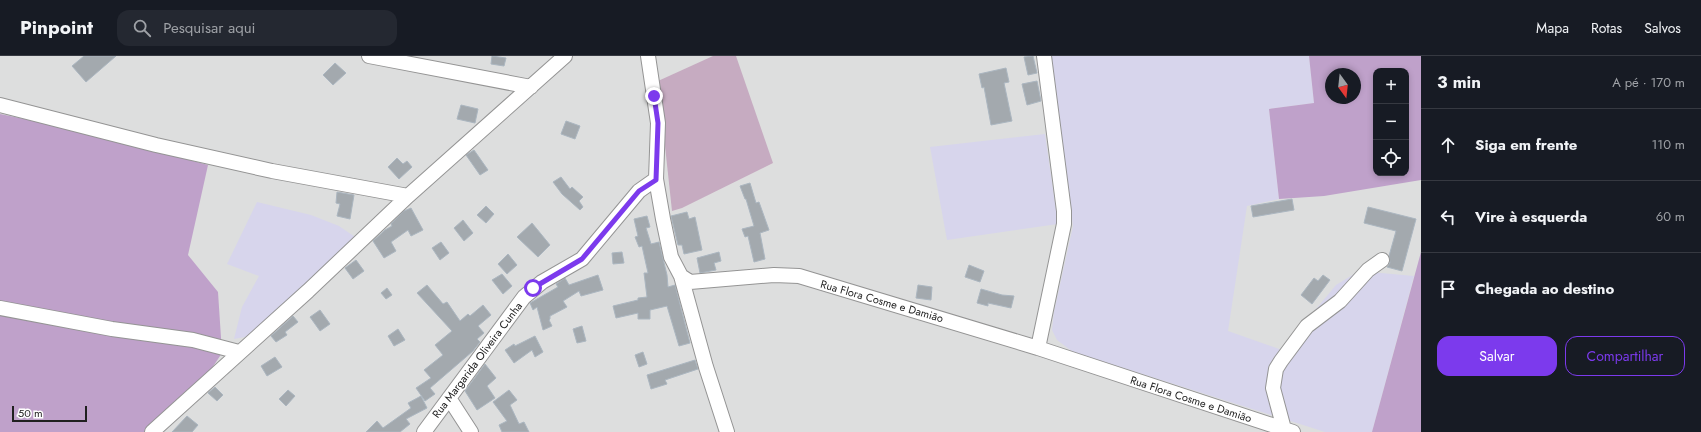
<!DOCTYPE html>
<html lang="pt">
<head>
<meta charset="utf-8">
<style>
  :root { --surface:#171b24; --page:#242831; --text:#f1f3f6; --muted:#9ea1a6; --line:#363941; --accent:#7c3aed }
  body { margin:0; font-family:Jost,sans-serif; background:var(--page); color:var(--text) }
  .controls { position:absolute; right:12px; top:12px; display:grid; overflow:hidden; border-radius:8px; box-shadow:0 2px 6px #0003 }
  .controls button { width:36px; height:36px; display:grid; place-items:center; padding:0; border:0; border-bottom:1px solid var(--line); background:var(--surface); color:var(--text); font:20px sans-serif }
  .compass { position:absolute; left:1325px; top:12px; width:36px; height:36px; border-radius:50%; background:var(--surface); box-shadow:0 2px 6px #0003; rotate:165deg }
  .scale { position:absolute; left:12px; bottom:10px; width:75px; box-sizing:border-box; padding-left:4px; border:2px solid #202020; border-top:0; font-size:11px; line-height:14px; white-space:nowrap; color:#202020; -webkit-text-stroke:3px #fff; paint-order:stroke }
  .stop { position:absolute; width:12px; height:12px; margin:-9px; border:3px solid #7c3aed; border-radius:50%; background:#fff }
  .stop.end { background:#7c3aed; border-color:#fff; box-shadow:0 1px 4px #0008 }
  .list { margin:0; padding:0; list-style:none }
  h2 { display:flex; justify-content:space-between; align-items:center; height:52px; margin:0; padding:0 16px; font-size:17px }
  h2 small { font-size:13px; font-weight:400; color:var(--muted) }
  .list li { display:grid; grid-template-columns:26px 1fr auto; gap:12px; align-items:center; box-sizing:border-box; height:72px; padding:0 16px; border-top:1px solid var(--line) }
  .list b { display:block; font-size:15px; white-space:nowrap }
  .list em { font-size:13px; font-style:normal; color:var(--muted) }
  .actions { display:flex; gap:8px; padding:12px 16px }
  .actions a { flex:1; padding:9px 0; border:1px solid var(--accent); border-radius:12px; text-align:center; font-size:14px; color:var(--accent) }
  .actions .main { background:var(--accent); color:#fff }
  .icon { flex:none; width:22px; height:22px; fill:none; stroke:currentColor; stroke-width:2; stroke-linecap:round; stroke-linejoin:round }
  .map { position:relative; flex:none; width:1421px; height:376px; overflow:hidden }
  header { display:flex; align-items:center; gap:24px; box-sizing:border-box; height:56px; padding:0 20px; background:var(--surface); border-bottom:1px solid var(--line) }
  header strong { font-size:19px }
  nav { display:flex; gap:22px; margin-inline-start:auto; font-size:14px }
  .search { width:280px; height:36px; background:var(--page); display:flex; align-items:center; gap:10px; box-sizing:border-box; padding:0 14px; border-radius:12px; color:var(--muted); font-size:15px }
  main { display:flex }
  aside { flex:1; background:var(--surface) }
  .map>svg:first-child { display:block }
  .residential { fill:#dddede; fill-rule:evenodd }
  .farmland { fill:#d7d5ec }
  .forest { fill:#bfa1ca; fill-rule:evenodd }
  .cemetery { fill:#c6abc1 }
  .building { fill:#a3a9ae; stroke:#abb6c0 }
  .lines { fill:none; stroke-linecap:round; stroke-linejoin:round }
  .minor-casing { stroke:#949494; stroke-width:16 }
  .minor { stroke:#fff; stroke-width:14 }
  .route { stroke:#7c3aed; stroke-width:5 }
  .labels { text-anchor:middle; dominant-baseline:central; stroke-width:3.5; stroke-linejoin:round; paint-order:stroke }
  .street-label { font-size:11px; fill:#202020; stroke:#fff }
</style>
</head>
<body>
<header>
<strong>Pinpoint</strong>
<div class="search"><svg class="icon" aria-label="search" viewBox="0 0 24 24"><circle cx="10" cy="10" r="6"/><path d="M15 15l6 6"/></svg>Pesquisar aqui</div>
<nav><a>Mapa</a><a>Rotas</a><a>Salvos</a></nav>
</header>
<main>
<div class="map">
<svg width="1421" height="376" viewBox="0 0 1421 376">
  <rect width="100%" height="100%" fill="#e8eaef"/>
  <path class="residential" d="M0,0H1421V376H135L0,261ZM1376,15H1406V117H1376ZM1331,18H1355V42H1331Z"/>
  <path class="farmland" d="M1051,0H1309L1314,47L1269,53L1279,143L1247,150L1228,275L1282,294L1336,229L1359,215L1414,220L1372,376H1325L1073,296L1057,284L1052,274L1054,256L1073,170Z
    M1045,78L1058,168L947,184L930,91Z
    M257,146L311,159L339,170L358,183L274,260L245,281L234,283L242,251L259,220L227,208Z"/>
  <path class="forest" d="M1309,0H1421V124L1324,140L1279,143L1269,53L1314,47ZM1376,15H1406V117H1376ZM1331,18H1355V42H1331Z
    M0,58L88,76L208,109L188,199L218,236L222,297L208,318L145,376H0Z
    M1421,196V376H1372Z"/>
  <path class="cemetery" d="M713,0H736L773,107L682,152L672,155L658,25Z"/>
  <path class="building" d="M84,0H116L86,26L72,10Z
    M492,0L506,2L504,10L491,8Z
    M1033,0L1037,17L1028,19L1024,1Z
    M335,7L346,17L333,29L323,19Z
    M1006,12L1009,26L1004,27L1012,65L991,69L984,31L982,32L979,18Z
    M1037,25L1041,45L1027,49L1022,28Z
    M461,49L478,53L475,67L457,63Z
    M566,65L580,70L575,83L561,78Z
    M474,94L488,114L480,119L466,99Z
    M397,102L403,108L407,105L412,111L399,123L388,111Z
    M561,121L570,133L572,131L583,141L579,145L583,151L580,154L562,138L553,126Z
    M750,127L756,147L759,146L769,174L760,177L765,203L754,206L748,180L745,181L742,173L754,170L746,143H745L740,130Z
    M337,136L354,139L350,163L337,160L340,148L336,147Z
    M1292,143L1294,154L1253,161L1251,150Z
    M486,150L494,158L486,167L477,159Z
    M1368,151L1416,163L1402,215L1387,211L1390,207L1389,200L1396,175L1364,167Z
    M411,152L423,174L411,180L408,174L391,186L396,195L384,202L373,185L385,174L392,170L391,168L404,155Z
    M687,156L689,163L695,161L702,194L684,198L682,189H678L671,160Z
    M647,160L650,171L646,172L651,188L659,186L667,219L668,231L675,229L690,287L679,290L667,250L650,254V263H638V257L616,262L613,250L638,244V242L647,241L644,217H648L642,190L639,191L635,181L638,180L634,163Z
    M463,164L473,177L464,185L454,172Z
    M532,167L550,189L538,201L517,181Z
    M441,186L449,197L440,204L432,192Z
    M622,196L624,207L613,208L612,197Z
    M719,196L721,205L714,207L716,214L700,217L697,202Z
    M508,198L517,209L507,218L498,208Z
    M356,204L364,215L353,223L345,212Z
    M969,209L984,215L980,226L965,221Z
    M502,218L512,230L503,238L492,224Z
    M598,219L603,234L581,240L579,235L563,245L567,251L550,260V263L549,264L552,270L543,274L537,251L533,254L530,247L558,231L556,228L565,222L569,229Z
    M1323,219L1330,224L1312,248L1301,239L1314,222L1318,225Z
    M427,229L443,248L447,246L460,265L468,258L470,260L483,249L491,259L478,270L484,277L477,283L480,286L473,295L430,332L435,338L425,345L416,332L431,322L424,314L443,299L435,289L452,275L417,237Z
    M918,229L932,231L931,244L916,242Z
    M387,232L392,239L386,243L381,237Z
    M981,233L1002,239L1014,240L1011,252L988,247V250L977,247Z
    M320,254L330,268L320,275L310,261Z
    M293,260L298,266L285,276L287,279L276,286L271,280Z
    M582,270L586,285L577,287L573,273Z
    M398,273L405,284L394,290L388,280Z
    M535,280L543,296L535,301L532,294L514,307L505,294L514,288L515,290Z
    M643,296L647,308L639,311L635,299Z
    M275,301L282,311L267,320L261,310Z
    M695,304L698,313L665,324L667,328L651,333L647,319Z
    M485,308L496,322L487,330L495,342L477,354L465,335Z
    M215,331L223,339L217,345L208,337Z
    M288,334L295,340L286,350L279,343Z
    M509,334L517,344L510,349L519,368L524,366L529,376H502L499,369L507,365L493,346Z
    M421,340L427,352L406,363L410,368L400,376H366L377,365L383,372L411,352L408,347Z
    M187,360L198,369L192,376H172Z"/>
  <g class="lines">
    <g class="minor-casing">
      <path id="minor" d="M369,0L531,31
        M648,0L658,67L656,123L663,163L671,201L681,220L690,226L774,219L799,220L1038,292L1293,376
        M0,49L156,89L272,115L408,140
        M681,220L706,311L727,376
        M0,252L112,273L193,284L239,296
        M1038,292L1064,168V155L1044,0
        M449,342L471,376
        M1284,373L1273,332L1276,313L1281,305L1307,270L1340,245L1368,214L1382,204
        M152,376L308,235L408,140L565,0
        M424,376L524,241L542,226L582,203L639,135L656,123"/>
    </g>
    <use href="#minor" class="minor"/>
  </g>
  <g class="lines">
    <path class="route" d="M533,232L582,203L639,135L656,124L658,67L654,40"/>
  </g>
  <g class="labels">
    <g class="street-label">
      <text transform="translate(882 245) rotate(16)">Rua Flora Cosme e Damião</text>
      <text transform="translate(477 304) rotate(-53)">Rua Margarida Oliveira Cunha</text>
      <text transform="translate(1191 343) rotate(18)">Rua Flora Cosme e Damião</text>
    </g>
  </g>
</svg>
<div class="controls">
<button>+</button>
<button>−</button>
<button><svg class="icon" aria-label="locate" viewBox="0 0 24 24"><circle cx="12" cy="12" r="6"/><path d="M12 2v4M12 18v4M2 12h4M18 12h4"/></svg></button>
</div>
<svg class="compass" viewBox="-18 -18 36 36"><path d="M0-13l5 13h-10z" fill="#e53935"/><path d="M0 13l5-13h-10z" fill="#9ea1a6"/></svg>
<div class="scale">50 m</div>
<div class="stop" style="left:533px;top:232px"></div>
<div class="stop end" style="left:654px;top:40px"></div>
</div>
<aside>
<h2>3 min<small>A pé · 170 m</small></h2>
<ul class="list">
<li><svg class="icon" aria-label="ahead" viewBox="0 0 24 24"><path d="M12 20V5M6 11l6-6 6 6"/></svg><div><b>Siga em frente</b></div><em>110 m</em></li>
<li><svg class="icon" aria-label="left" viewBox="0 0 24 24"><path d="M17 20v-9H6M10 6l-5 5 5 5"/></svg><div><b>Vire à esquerda</b></div><em>60 m</em></li>
<li><svg class="icon" aria-label="arrive" viewBox="0 0 24 24"><path d="M6 21V4h12l-3 4 3 4H6"/></svg><div><b>Chegada ao destino</b></div></li>
</ul>
<div class="actions"><a class="main">Salvar</a><a>Compartilhar</a></div>
</aside>
</main>
</body>
</html>
